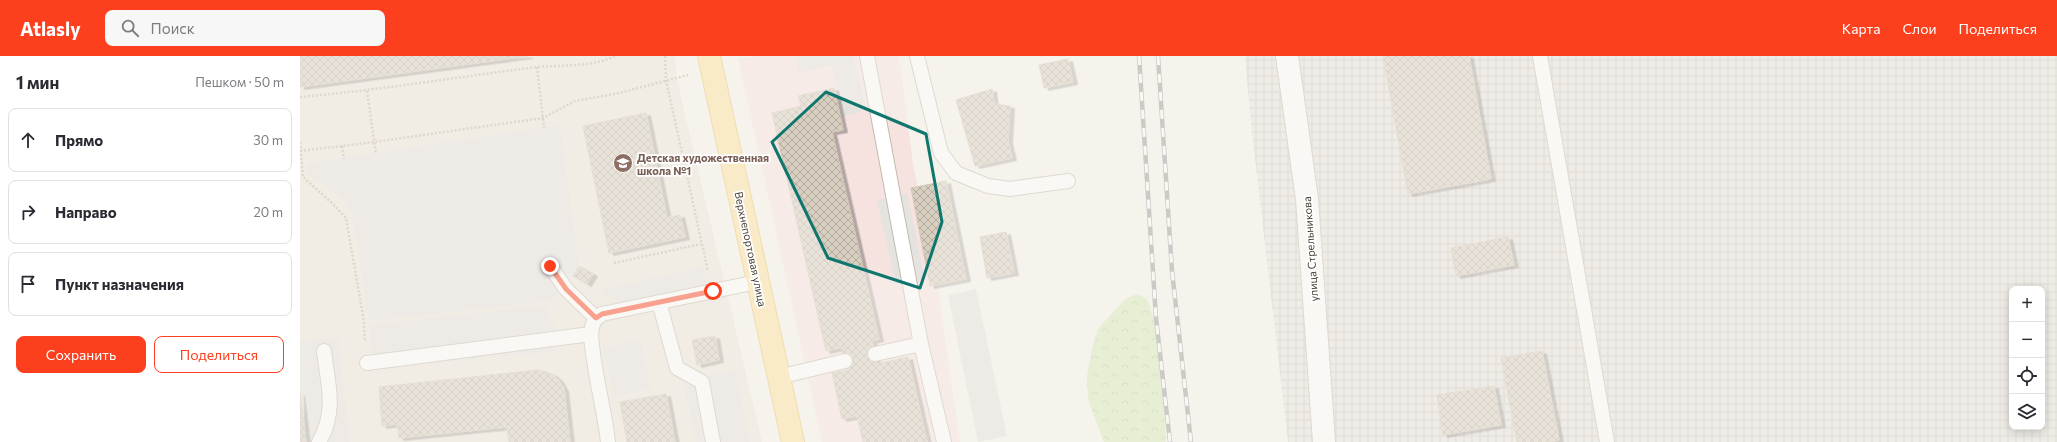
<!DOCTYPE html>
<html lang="ru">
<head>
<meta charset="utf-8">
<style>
  :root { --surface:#fff; --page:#f7f7f7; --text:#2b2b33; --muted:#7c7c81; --line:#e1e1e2; --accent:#fc3f1d }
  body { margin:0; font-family:Commissioner,sans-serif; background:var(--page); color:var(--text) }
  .controls { position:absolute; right:12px; bottom:12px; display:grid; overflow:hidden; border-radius:8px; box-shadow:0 2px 10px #0003 }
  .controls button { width:36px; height:36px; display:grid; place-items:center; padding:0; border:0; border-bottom:1px solid var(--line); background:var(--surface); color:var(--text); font:20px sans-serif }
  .stop { position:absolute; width:12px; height:12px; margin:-9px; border:3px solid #fc3f1d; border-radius:50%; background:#fff }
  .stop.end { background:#fc3f1d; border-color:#fff; box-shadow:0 1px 4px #0008 }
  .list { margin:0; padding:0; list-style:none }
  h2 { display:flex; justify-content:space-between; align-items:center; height:52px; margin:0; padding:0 16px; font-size:17px }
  h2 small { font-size:13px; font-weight:400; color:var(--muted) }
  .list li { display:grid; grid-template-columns:26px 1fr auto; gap:12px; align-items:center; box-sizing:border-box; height:64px; margin:0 8px 8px; padding:0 8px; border:1px solid var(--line); border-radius:8px }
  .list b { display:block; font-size:15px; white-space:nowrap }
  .list em { font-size:13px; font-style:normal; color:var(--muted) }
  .actions { display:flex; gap:8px; padding:12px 16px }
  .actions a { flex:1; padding:9px 0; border:1px solid var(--accent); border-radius:8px; text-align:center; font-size:14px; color:var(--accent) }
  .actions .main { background:var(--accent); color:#fff }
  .icon { flex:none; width:22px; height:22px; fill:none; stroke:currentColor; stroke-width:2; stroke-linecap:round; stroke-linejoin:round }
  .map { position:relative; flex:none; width:1757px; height:386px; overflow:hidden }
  header { display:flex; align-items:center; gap:24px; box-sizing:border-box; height:56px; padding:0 20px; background:var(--accent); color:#fff }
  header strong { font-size:19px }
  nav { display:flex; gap:22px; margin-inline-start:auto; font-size:14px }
  .search { width:280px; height:36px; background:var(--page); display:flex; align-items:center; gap:10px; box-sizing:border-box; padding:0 14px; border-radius:8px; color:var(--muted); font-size:15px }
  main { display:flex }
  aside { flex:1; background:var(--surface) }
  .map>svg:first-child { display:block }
  .residential { fill:#eae5da }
  .industrial { fill:url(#industrial-grid); fill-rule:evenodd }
  .medical { fill:#f6e3e0 }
  .forest { fill:url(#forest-crowns) }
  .parking { fill:#e5e3e0 }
  .building { fill:url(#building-cross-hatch); stroke:#d3c7b4; filter:url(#shadow) }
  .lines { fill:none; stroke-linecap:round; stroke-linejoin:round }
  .service-casing { stroke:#c2bbae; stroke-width:16 }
  .minor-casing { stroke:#c2bbae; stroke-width:24 }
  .primary-casing { stroke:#e6c16a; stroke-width:24 }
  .path { stroke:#c4b79f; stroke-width:2.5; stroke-dasharray:2 2; stroke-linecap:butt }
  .service { stroke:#fff; stroke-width:14 }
  .minor { stroke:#fff; stroke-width:22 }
  .primary { stroke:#ffe39c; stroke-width:22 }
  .rail-casing { stroke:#9a9a9a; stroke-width:4.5 }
  .rail { stroke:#fff; stroke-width:3; stroke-dasharray:9; stroke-linecap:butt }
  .route { stroke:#fc3f1d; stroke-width:5 }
  .marked { fill:none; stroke:#0f766e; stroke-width:3; stroke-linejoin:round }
  .labels { text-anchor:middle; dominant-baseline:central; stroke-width:3.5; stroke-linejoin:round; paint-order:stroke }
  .education-label { font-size:11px; font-weight:bold; fill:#785e54; stroke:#fff; text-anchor:start }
  .street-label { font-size:11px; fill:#4b4439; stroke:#fff }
</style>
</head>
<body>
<header>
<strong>Atlasly</strong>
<div class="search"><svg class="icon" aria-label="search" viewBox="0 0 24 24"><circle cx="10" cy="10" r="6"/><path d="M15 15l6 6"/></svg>Поиск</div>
<nav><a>Карта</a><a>Слои</a><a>Поделиться</a></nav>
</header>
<main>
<aside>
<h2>1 мин<small>Пешком · 50 m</small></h2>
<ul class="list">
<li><svg class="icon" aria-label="ahead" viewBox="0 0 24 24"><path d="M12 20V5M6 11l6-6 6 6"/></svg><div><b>Прямо</b></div><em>30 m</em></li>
<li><svg class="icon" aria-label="right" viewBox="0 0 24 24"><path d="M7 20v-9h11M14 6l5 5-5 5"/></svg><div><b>Направо</b></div><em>20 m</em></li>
<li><svg class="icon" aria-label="arrive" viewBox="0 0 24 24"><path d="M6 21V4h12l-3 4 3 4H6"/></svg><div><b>Пункт назначения</b></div></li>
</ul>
<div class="actions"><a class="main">Сохранить</a><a>Поделиться</a></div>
</aside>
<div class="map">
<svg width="1757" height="386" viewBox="0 0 1757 386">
  <defs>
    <pattern id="industrial-grid" width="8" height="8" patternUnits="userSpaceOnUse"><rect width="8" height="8" fill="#e6e2dd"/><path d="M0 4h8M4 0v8" fill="none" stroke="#c7c3be"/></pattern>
    <pattern id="forest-crowns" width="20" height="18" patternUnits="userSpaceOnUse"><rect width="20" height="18" fill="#d2eab5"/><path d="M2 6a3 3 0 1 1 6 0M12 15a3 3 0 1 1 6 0" fill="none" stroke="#b6ca9c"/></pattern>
    <pattern id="building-cross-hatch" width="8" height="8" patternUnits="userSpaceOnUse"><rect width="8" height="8" fill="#d8cfc1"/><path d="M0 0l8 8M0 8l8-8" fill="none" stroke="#b1aa9e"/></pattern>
    <filter id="shadow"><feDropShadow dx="4.5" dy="2.5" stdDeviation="0" flood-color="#0004"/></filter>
  </defs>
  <rect width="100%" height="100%" fill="#f6f3ec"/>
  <path class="residential" d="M0,0H375L376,20L462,386H0Z"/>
  <path class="industrial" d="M945,0H1757V386H988L951,68ZM1712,233H1742V371H1712Z"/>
  <path class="medical" d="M454,0H599L613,108L637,226L660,386H522L438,3Z"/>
  <path class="forest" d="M837,238L847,243C865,288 863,338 866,386H804L788,344L787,320L793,288L798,273L825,243Z"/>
  <path class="parking" d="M495,0H554L567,54L543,60L532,9L499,17Z
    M260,69L279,210L266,233L246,246L69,265L52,156L40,140L7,118L6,107Z
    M607,137L625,223L596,229L577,144Z
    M403,211L407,228L322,248L299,234Z
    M676,233L707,380L678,386L648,239Z
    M244,249L256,272L255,295L74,313L69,269Z
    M38,281L50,386H6L0,333V285Z
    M340,284L351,333L314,341L303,292Z
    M435,315L450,386H396L383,325Z"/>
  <path class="building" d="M0,0H228L0,31Z
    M1083,0H1169L1191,123L1108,138Z
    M768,3L773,26L744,32L739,9Z
    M534,32L543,74L532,76L579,283L526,295L472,57L501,50L498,40Z
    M692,33L694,48L710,50L708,85L712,102L675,110L656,44Z
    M346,57L367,162L380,159L385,181L309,197L283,70Z
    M646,125L666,223L630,230L611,132Z
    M706,176L714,217L687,222L680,181Z
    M1208,181L1214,209L1156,220L1151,192Z
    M279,210L293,218L287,228L273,220Z
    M415,280L419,304L397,309L392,284Z
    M572,285L577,308L608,301L627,386H563L557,360L542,363L532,317L547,314L542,292Z
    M1242,295L1259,384L1248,386H1217L1201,302Z
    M238,314L253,318L259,324L264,333L270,386H209L207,371L99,382L97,368L82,370L79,331Z
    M1194,330L1201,369L1143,379L1137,339Z
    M0,337L6,386H0Z
    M366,338L375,386H327L320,346Z"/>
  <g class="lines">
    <g class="service-casing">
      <path id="service" d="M567,0L621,288L644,386
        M617,0L641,97L656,117L688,130L710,133L768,125
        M1240,0L1307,386
        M250,210L266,233L296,262
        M359,246L377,312L402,326L413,386
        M291,278C293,314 304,350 308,386
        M575,298L621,288
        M67,307L291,278C292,268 294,263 302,258L457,226
        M479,321L545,305
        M19,386C37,355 28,329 24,295"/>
    </g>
    <g class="minor-casing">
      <path id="minor" d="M987,0L1007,143L1024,386"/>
    </g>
    <g class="primary-casing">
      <path id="primary" d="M409,0L493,386"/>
    </g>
    <path class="path" d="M365,0L366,24L408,215
      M237,11L244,72
      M67,35L76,98
      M0,41C79,34 158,21 237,11C259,9 295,11 315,0
      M0,86L3,121L34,149L46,162L64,266L65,286
      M42,90L44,103
      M0,95L74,86L243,62L275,45L315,38L388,19
      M314,207L401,188"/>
    <use href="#service" class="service"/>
    <use href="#minor" class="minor"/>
    <use href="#primary" class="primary"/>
    <g class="rail-casing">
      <path id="rail" d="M839,0L856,262L870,386
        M858,0L872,215L891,386"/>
    </g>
    <use href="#rail" class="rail"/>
  </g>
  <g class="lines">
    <path class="route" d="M250,210L266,233L296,262L302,258L413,235"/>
  </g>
  <path d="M0 0H1757V386H0ZM526,36L626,78L642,166L620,232L528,202L472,86Z" fill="#f6f3ec" fill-opacity=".55" fill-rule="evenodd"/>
  <path class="marked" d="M526,36L626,78L642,166L620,232L528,202L472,86Z"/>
  <defs>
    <g id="school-disc" transform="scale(1)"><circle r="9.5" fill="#8d6e63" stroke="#fff"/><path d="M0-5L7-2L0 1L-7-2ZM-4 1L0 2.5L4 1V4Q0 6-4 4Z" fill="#fff"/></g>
  </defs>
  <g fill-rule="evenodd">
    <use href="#school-disc" x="323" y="107"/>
  </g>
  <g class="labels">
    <g class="education-label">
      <text x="337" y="101">Детская художественная<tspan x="337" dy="13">школа №1</tspan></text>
    </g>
    <g class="street-label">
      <text transform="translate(451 193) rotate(78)">Верхнепортовая улица</text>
      <text transform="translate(1010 193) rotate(-94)">улица Стрельникова</text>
    </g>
  </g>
</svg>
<div class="controls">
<button>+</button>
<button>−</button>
<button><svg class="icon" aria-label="locate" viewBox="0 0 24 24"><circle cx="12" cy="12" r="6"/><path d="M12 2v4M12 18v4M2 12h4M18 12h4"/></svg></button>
<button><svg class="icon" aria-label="layers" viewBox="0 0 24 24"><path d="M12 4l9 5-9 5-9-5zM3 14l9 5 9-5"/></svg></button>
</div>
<div class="stop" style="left:413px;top:235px"></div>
<div class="stop end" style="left:250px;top:210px"></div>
</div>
</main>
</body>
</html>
